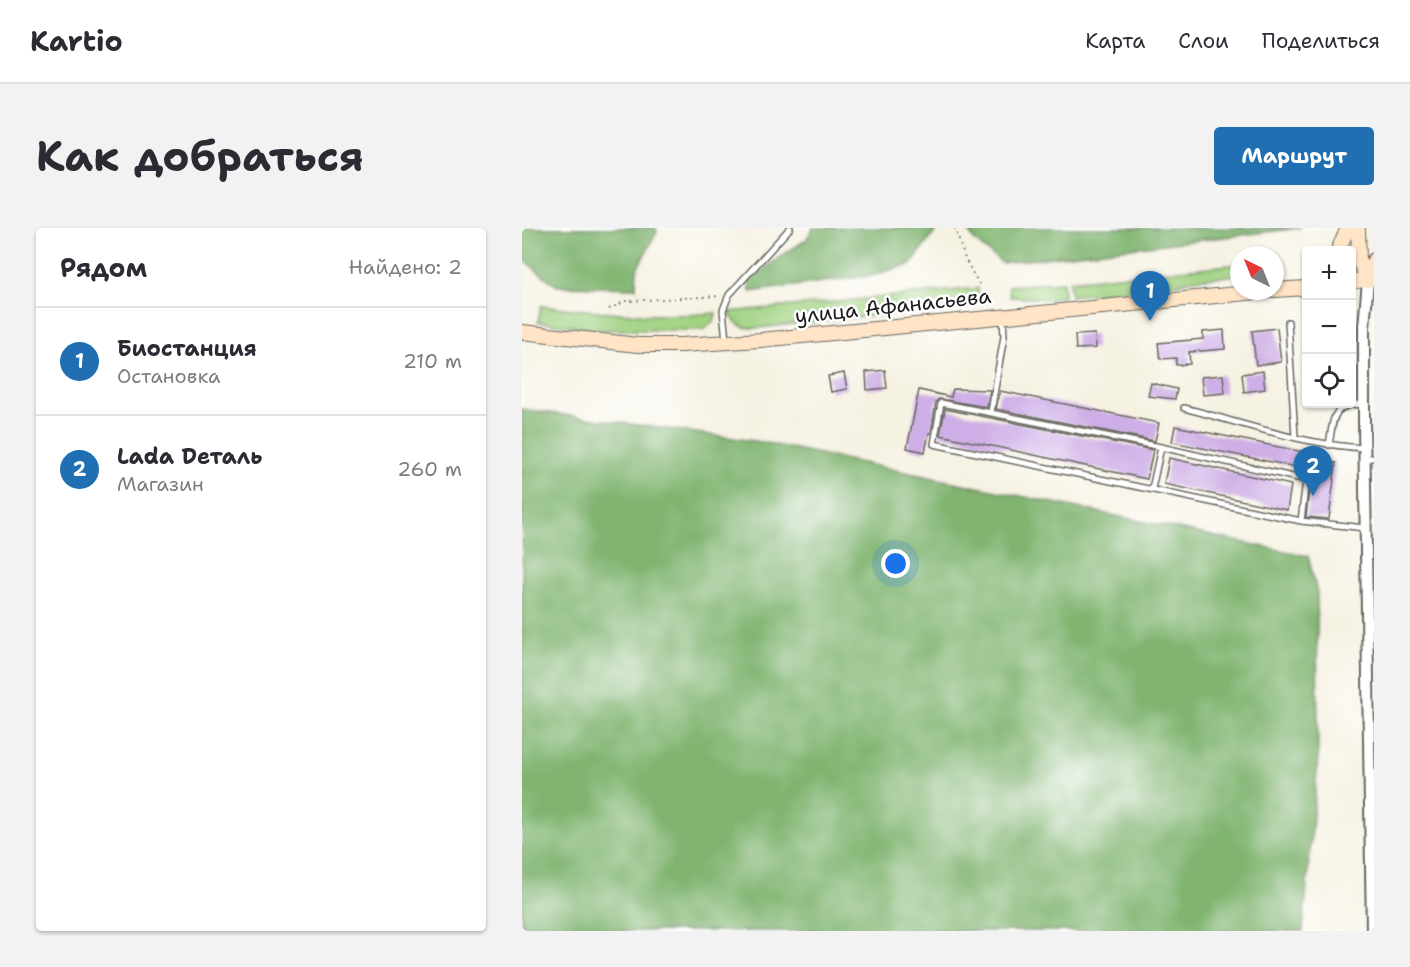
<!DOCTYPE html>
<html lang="ru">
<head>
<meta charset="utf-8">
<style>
  :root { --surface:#fff; --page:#f2f2f3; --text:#2b2b33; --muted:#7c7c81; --line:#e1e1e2; --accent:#1f6fb2 }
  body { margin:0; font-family:"Shantell Sans",sans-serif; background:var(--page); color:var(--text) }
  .controls { position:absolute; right:18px; top:18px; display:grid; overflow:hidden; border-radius:6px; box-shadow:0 2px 4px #0004 }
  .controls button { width:54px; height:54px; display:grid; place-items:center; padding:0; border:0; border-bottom:2px solid var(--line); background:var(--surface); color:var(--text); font:30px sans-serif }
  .compass { position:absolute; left:708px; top:18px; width:54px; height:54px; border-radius:50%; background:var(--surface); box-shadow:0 2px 4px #0004; rotate:317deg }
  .you { position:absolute; left:374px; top:336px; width:21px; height:21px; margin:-15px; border:4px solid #fff; border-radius:50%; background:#1a73e8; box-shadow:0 0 0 9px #1a73e833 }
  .badge { display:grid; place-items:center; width:39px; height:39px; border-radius:50%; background:var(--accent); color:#fff; font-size:20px; font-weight:700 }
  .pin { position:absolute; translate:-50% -50px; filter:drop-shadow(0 2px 3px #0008) }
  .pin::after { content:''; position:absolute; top:32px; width:21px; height:18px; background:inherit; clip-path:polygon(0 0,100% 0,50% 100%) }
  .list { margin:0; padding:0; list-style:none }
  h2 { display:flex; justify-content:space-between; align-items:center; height:78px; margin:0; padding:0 24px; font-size:26px }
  h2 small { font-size:20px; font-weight:400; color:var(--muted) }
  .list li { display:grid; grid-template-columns:39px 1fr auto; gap:18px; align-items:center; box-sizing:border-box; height:108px; padding:0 24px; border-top:2px solid var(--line) }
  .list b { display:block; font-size:22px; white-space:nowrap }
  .list p { margin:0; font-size:20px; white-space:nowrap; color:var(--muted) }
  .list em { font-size:20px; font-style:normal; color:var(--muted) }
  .icon { flex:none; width:33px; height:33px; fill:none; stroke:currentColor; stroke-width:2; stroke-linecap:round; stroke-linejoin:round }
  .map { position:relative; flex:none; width:852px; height:703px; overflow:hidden; border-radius:6px }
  header { display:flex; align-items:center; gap:36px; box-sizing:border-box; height:84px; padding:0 30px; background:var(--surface); border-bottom:2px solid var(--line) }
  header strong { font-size:28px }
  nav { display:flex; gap:33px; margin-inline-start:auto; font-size:21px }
  .intro { display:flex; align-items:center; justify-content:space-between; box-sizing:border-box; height:144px; padding:0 36px }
  h1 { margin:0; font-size:42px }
  .button { padding:15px 27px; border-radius:6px; background:var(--accent); color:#fff; font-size:21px; font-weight:700 }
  main { display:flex; gap:36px; padding:0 36px }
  aside { flex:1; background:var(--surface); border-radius:6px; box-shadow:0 2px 4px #0004 }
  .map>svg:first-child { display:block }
  .green { fill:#a0d281; stroke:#5e774e; stroke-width:1.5 }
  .forest { fill:#80b46f; stroke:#4e6846; stroke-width:1.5 }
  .building { fill:#ceaee6 }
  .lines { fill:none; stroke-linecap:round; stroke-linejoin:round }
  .service-casing { stroke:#686761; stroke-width:8 }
  .minor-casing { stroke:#686761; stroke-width:14 }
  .secondary-casing { stroke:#686761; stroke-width:16 }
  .path { stroke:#686761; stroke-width:2; stroke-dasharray:1.5 4.5; stroke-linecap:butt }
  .service { stroke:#fff; stroke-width:5 }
  .minor { stroke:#fff; stroke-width:10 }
  .secondary { stroke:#ffe4c6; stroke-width:14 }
  .labels { text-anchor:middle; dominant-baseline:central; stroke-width:5; stroke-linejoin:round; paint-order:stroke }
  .street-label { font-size:21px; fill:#1c1c1c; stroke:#fff }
</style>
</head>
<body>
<header>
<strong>Kartio</strong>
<nav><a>Карта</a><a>Слои</a><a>Поделиться</a></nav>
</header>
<div class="intro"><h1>Как добраться</h1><a class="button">Маршрут</a></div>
<main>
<aside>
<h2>Рядом<small>Найдено: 2</small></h2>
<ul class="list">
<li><span class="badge">1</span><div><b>Биостанция</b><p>Остановка</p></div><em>210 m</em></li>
<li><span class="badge">2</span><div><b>Lada Dеталь</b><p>Магазин</p></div><em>260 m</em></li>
</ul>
</aside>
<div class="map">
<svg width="852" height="703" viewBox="0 0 852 703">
  <rect width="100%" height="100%" fill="#fff"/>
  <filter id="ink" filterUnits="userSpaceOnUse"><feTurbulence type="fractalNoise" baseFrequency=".0167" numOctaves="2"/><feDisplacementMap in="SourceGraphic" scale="12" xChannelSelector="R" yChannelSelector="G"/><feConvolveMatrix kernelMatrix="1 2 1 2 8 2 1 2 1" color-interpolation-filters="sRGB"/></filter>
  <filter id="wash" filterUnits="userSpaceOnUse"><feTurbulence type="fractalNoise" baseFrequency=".008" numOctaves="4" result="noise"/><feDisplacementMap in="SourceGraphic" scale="24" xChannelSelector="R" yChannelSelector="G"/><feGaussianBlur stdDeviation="1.35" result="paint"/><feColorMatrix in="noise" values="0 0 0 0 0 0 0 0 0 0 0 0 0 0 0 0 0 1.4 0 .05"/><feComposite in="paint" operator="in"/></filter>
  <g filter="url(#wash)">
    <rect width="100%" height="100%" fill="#f6f2e2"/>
    <path class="green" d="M717,36V47L672,51L646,59L549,68L547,53Z
      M541,54L542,69L526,71L488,69L487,58Z
      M456,60L457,71L433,79L235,100C220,100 214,98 207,84Z
      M19,78C77,83 136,91 194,85C193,94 189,97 181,102H82L16,94Z"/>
    <path class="forest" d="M0,0H134L135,4L115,41L114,60L35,58L0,31Z
      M291,0H416L389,36L353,47L228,64L227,54L260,27L284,12Z
      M444,0H779L480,35L453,13Z
      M0,181L240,214L786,328L795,364L796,531L781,703H0Z"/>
    <g id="blocks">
      <path class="building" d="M755,100L759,134L734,137L730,103Z
        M702,102L703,121L667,124L668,136L654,137V130L638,131L636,115L681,111V104Z
        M573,106L574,120L554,121L553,107Z
        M363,142L365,160L345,162L344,144Z
        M741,143L743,161L722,164L720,146Z
        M322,145L325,161L309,164L306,148Z
        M701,147L703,165L681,167L679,149Z
        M629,155L655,161L653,171L626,168Z
        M431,161L468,162L465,179L417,171L414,174L409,205H407L403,224L385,220L397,162L429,169Z
        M478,163L637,195L633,213L474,181Z
        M423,181L631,222L625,251L418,207Z
        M653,198L797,227L796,233L814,235L807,291L784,289L789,242L650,214Z
        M647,230L769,257L765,282L642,256Z"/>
    </g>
  </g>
  <g filter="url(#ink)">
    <use href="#blocks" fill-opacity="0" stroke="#686761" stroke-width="1.5"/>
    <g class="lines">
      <g class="service-casing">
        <path id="service" d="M766,94L773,209
          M204,113L201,82L207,67L268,0
          M662,180C721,195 781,217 842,220
          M469,184L482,108L481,89
          M807,217C812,189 809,176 842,176
          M842,230H852
          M630,261L639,219
          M779,293L784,252L639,219L419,175L412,216L779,293L843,300"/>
      </g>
      <g class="minor-casing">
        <path id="minor" d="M846,52L842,99V195L850,703"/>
      </g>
      <g class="secondary-casing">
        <path id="secondary" d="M836,0L837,33L846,52
          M816,22L826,0
          M846,52L852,32
          M830,54L852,50
          M753,62L784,60
          M0,104L116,117H160L238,112L746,63"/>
      </g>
      <path class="path" d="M433,0L443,31L457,56
        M87,81L104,73L198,68"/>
      <use href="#service" class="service"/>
      <use href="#minor" class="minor"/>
      <use href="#secondary" class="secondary"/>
    </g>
  </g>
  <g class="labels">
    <g class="street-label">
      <text transform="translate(371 78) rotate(-6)">улица Афанасьева</text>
    </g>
  </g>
</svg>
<div class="controls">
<button>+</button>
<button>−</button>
<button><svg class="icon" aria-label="locate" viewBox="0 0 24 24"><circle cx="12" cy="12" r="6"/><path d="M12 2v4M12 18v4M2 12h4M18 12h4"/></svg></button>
</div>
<svg class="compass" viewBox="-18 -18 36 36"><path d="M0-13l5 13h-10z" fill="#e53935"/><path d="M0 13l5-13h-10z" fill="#7c7c81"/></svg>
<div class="you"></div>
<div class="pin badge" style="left:628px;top:93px">1</div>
<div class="pin badge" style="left:791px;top:268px">2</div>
</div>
</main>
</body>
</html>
